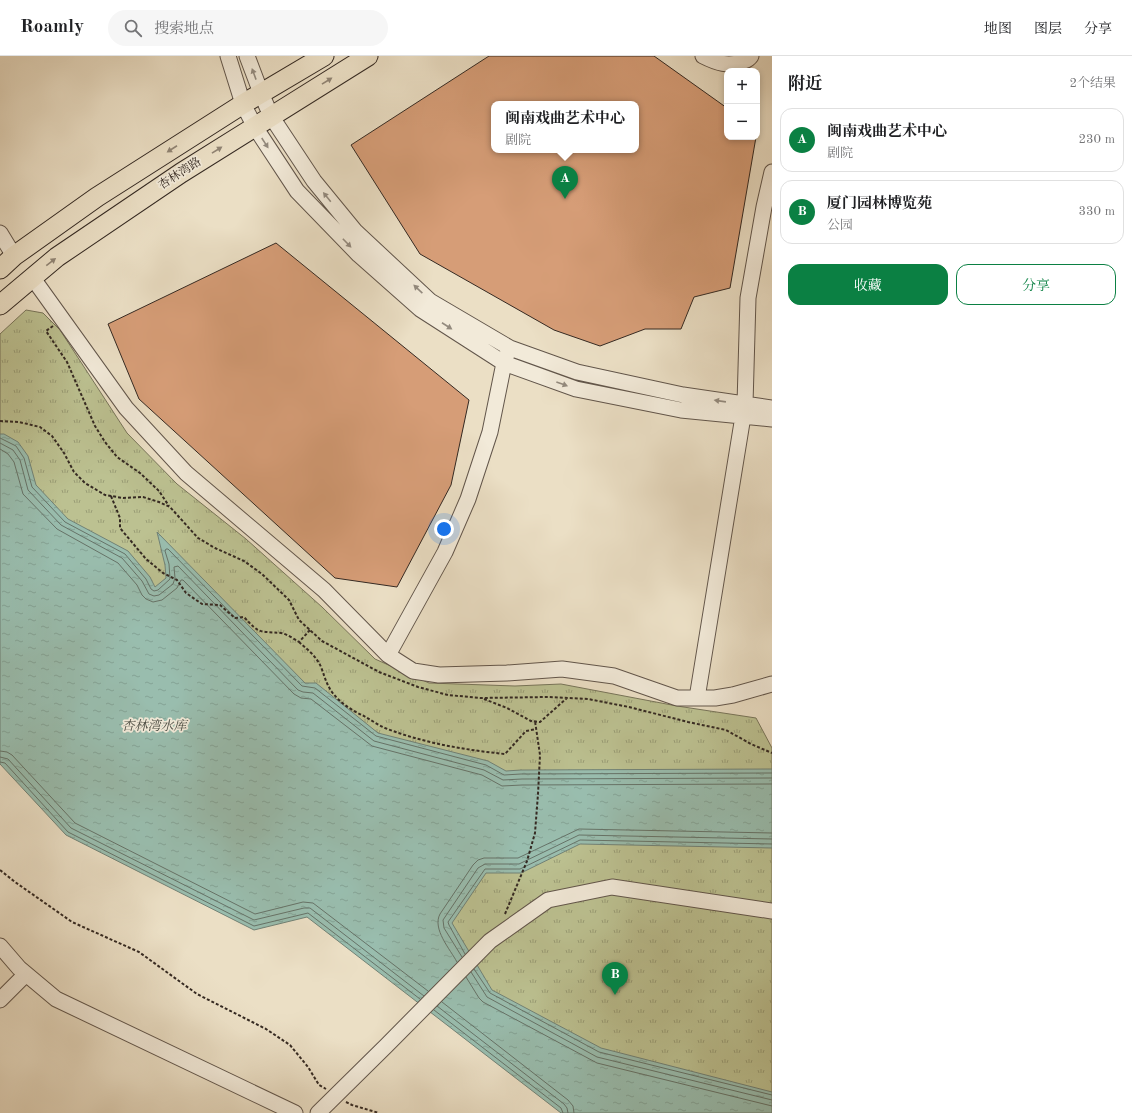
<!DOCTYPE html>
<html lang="zh">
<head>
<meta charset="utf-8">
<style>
  :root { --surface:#fff; --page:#f6f6f6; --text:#202124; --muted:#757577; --line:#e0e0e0; --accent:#0b8043 }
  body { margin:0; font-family:"Old Standard TT","Noto Serif SC",serif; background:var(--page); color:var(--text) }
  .controls { position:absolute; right:12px; top:12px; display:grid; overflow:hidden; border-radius:8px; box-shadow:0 2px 6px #0003 }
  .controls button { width:36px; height:36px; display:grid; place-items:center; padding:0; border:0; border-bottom:1px solid var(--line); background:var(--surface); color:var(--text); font:20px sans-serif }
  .you { position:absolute; left:444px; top:473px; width:14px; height:14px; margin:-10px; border:3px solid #fff; border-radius:50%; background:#1a73e8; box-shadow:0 0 0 6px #1a73e833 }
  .badge { display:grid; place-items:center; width:26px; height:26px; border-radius:50%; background:var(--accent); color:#fff; font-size:13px; font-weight:700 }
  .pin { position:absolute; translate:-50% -33px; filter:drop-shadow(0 1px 2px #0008) }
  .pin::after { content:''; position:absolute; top:21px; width:14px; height:12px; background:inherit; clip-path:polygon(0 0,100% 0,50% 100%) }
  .popup { position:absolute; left:491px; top:45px; width:148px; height:52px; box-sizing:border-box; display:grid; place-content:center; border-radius:8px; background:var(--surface); filter:drop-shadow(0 1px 3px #0005); font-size:13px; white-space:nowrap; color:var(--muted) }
  .popup b { font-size:15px; color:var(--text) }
  .popup::after { content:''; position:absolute; left:50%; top:100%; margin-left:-8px; border:8px solid transparent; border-top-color:var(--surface) }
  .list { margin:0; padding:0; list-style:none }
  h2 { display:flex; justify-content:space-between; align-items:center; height:52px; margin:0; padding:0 16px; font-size:17px }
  h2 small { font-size:13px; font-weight:400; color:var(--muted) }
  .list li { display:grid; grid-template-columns:26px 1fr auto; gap:12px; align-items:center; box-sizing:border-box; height:64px; margin:0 8px 8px; padding:0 8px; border:1px solid var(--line); border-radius:12px }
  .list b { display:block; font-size:15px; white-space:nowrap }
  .list p { margin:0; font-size:13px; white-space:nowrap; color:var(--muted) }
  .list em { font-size:13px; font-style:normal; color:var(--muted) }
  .actions { display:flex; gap:8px; padding:12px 16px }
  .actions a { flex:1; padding:9px 0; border:1px solid var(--accent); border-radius:12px; text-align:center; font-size:14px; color:var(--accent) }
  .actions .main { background:var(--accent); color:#fff }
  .icon { flex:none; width:22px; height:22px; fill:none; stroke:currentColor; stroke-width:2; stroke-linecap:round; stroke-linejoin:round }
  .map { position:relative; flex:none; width:772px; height:1057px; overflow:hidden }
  header { display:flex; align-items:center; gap:24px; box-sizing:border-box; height:56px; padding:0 20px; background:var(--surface); border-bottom:1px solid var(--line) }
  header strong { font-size:19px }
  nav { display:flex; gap:22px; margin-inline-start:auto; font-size:14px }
  .search { width:280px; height:36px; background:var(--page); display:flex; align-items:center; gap:10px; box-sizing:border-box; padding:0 14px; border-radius:22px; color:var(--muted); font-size:15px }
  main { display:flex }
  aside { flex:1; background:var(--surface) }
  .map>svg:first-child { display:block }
  .park { fill:url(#park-tufts); stroke:#78755a }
  .water { fill:url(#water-ripples); stroke:#718276 }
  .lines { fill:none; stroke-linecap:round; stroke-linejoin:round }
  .shore { stroke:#667368; stroke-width:1 }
  .building { fill:#d69d77; stroke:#342922; fill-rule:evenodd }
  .minor-casing { stroke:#62564b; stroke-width:17 }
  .major-casing { stroke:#342922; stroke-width:21 }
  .path { stroke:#342922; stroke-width:2; stroke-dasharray:3 2; stroke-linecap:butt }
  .minor { stroke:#f2ead9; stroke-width:15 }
  .major { stroke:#ebdfc5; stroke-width:19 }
  .oneway { fill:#938a7e }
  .oneway2 { fill:#908474 }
  .labels { text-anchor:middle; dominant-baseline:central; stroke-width:3.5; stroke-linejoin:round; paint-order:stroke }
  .street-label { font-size:12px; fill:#342922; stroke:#f2ead9 }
  .water-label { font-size:13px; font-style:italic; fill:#4d4e45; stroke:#f2ead9 }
</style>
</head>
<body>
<header>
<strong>Roamly</strong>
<div class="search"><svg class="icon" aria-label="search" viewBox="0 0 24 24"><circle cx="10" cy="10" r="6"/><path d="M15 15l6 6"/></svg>搜索地点</div>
<nav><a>地图</a><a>图层</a><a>分享</a></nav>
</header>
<main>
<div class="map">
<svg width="772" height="1057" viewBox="0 0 772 1057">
  <defs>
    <pattern id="park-tufts" width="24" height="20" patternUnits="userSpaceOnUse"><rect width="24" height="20" fill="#bcc191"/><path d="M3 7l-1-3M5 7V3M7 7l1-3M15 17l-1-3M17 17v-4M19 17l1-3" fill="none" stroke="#9a9d76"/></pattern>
    <pattern id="water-ripples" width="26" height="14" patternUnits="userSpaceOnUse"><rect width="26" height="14" fill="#99bdae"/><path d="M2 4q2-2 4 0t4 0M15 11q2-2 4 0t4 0" fill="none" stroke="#84a295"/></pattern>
  </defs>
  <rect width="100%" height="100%" fill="#ebdfc5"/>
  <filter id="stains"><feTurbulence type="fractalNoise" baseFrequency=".005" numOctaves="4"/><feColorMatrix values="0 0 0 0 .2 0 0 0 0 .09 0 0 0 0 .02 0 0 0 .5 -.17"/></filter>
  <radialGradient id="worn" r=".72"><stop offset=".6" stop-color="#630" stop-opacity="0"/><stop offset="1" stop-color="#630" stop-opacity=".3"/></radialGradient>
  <path class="park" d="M26,254L43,257L60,274L127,377L177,428L246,483L322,551L375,603L429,627L515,630L561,628L677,650L756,662L772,692V738L489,749L0,431V278Z
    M772,757V1057L508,978L409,900L482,761Z"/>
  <path class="water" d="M0,378H4L18,386L28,400L36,429L68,463L128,495L150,521L155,531L166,522L165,509L157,476L305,627H316L378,677L488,705L506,715L521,714L772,713V792L580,788L521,817H486L452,867L492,934L601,992L772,1036V1057H561L307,861L254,874L66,779L0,708Z"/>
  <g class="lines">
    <path class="shore" d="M0,382L16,390L24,402L32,431L65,466L125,498L146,523L151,533L154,535L158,534L170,523L169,508L165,495L166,493H168L302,630L315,632L376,680L486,709L504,719L521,718L772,717
      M0,387L13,394L20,404L28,434L61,469L122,502L142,525L149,538L154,540L159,539L173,528L175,522L174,511L178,510L298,634L303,636L313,637L374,685L484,714L503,724L522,723L772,722
      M0,393L8,398L14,406L23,438L57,473L118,507L137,529L142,539L146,543L153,546L162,544L177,532L181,524H183L294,638L301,642L311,643L372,690L482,719L502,730L522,729L772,728
      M0,695L7,696L12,699L75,767L255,858L303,846L313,847L428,935
      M0,701L8,703L71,772L254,864L304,852H310L424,940
      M0,706L5,707L68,776L254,870L308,857L420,943
      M465,898L449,869L448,866L485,813H520L580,784L772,788
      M462,901L444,872L443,864L478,812L485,808H519L579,779L772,783
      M457,906C450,893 432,873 440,858L473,809L478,804L484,802H518L579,773L772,777
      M474,913L490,937L599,996L772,1039
      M471,916L487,941L597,1001L772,1044
      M466,921L479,942L483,946L597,1007L772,1050
      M442,946L568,1044L573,1050L574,1057
      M437,950L564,1048L567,1052L568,1057
      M434,954L561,1052L563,1057"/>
  </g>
  <path class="building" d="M489,0H654L727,52V81H756L730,232L694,241L681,273H645L600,290L554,274L420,198L351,89ZM494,48H636V94H494Z
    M276,187L469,344L451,429L397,531L335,522L139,343L108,268Z"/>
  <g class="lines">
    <g class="minor-casing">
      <path id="minor" d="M228,0L243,48L255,71L297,135L359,199L420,253L504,307L576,333L681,354L772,363
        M247,0L261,37L271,60L314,125L355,175L430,245L510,292L577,316L683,339L772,352
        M703,0C717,7 728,11 744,5C747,4 749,3 751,0
        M0,177L14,200
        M32,221L126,352L186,417L324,534L388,599L413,615L439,619L507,617L562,613L614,620L677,642H715L733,639L772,628
        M388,599L445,496L468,443L490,376L504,307L507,298
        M697,642L745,348L748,242L764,151L772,116
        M0,890L19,912L56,943L295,1057
        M0,944L26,918
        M318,1057L386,990L490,885L548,844L612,831L772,855"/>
    </g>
    <g class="major-casing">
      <path id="major" d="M0,213L14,200L97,141L243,48L324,0
        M0,249L57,201L181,117L368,0"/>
    </g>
    <path class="path" d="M53,270L46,275L67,306L95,370L105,386L117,401L140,417L159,435L169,450
      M0,365L19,366L40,371L52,380L64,397L74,416L85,427L105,439L123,442L143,441L159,446L170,451L198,482L215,492L244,505L262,518L289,544L299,564L322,585L379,616L418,631L448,639L481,642L548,641L588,643L629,651L688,666L726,674L751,688L772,697
      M111,440L120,462V472L146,503L163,517L177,524L186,537L202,548L220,549L235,562L244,561C260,579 260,575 281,577C287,578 294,583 299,586L310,574
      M299,586C307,593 317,601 321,611C326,624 327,632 338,643C345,650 355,656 364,660C371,664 378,669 385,672C423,687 465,694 505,698L526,675L536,673
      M484,643L507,652L531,665L540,666L567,642
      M0,814L15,826L72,866L139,896L197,938L266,973L290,989L308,1011L319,1029L326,1033
      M505,858L527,805L535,777L538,738L540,699L535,665
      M346,1046L352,1049L379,1057"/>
    <use href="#minor" class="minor"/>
    <use href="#major" class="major"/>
  </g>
  <defs><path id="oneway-solid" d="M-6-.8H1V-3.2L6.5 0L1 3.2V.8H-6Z"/></defs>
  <g class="oneway">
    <use href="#oneway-solid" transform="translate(254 18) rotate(-110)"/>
    <use href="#oneway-solid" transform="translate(265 87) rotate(57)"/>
    <use href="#oneway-solid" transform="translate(327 141) rotate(-129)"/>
    <use href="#oneway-solid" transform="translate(347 187) rotate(46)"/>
    <use href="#oneway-solid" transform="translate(418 233) rotate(-137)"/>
    <use href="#oneway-solid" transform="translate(447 270) rotate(33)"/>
    <use href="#oneway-solid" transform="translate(562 328) rotate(20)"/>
    <use href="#oneway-solid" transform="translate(720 345) rotate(-172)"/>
  </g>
  <g class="oneway2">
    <use href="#oneway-solid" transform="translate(327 25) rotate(-32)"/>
    <use href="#oneway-solid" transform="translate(172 93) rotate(147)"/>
    <use href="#oneway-solid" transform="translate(217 94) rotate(-32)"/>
    <use href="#oneway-solid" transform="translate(51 206) rotate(-38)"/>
  </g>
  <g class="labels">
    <g class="street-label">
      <text transform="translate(180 118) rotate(-33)">杏林湾路</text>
    </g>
    <g class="water-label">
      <text x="154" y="670">杏林湾水库</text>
    </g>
  </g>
  <rect width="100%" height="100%" filter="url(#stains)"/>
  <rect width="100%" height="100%" fill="url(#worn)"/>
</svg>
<div class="controls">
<button>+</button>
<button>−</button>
</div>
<div class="you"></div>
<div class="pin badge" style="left:565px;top:143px">A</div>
<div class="popup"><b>闽南戏曲艺术中心</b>剧院</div>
<div class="pin badge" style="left:615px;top:939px">B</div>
</div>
<aside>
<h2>附近<small>2个结果</small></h2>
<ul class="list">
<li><span class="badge">A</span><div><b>闽南戏曲艺术中心</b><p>剧院</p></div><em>230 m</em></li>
<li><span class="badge">B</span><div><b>厦门园林博览苑</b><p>公园</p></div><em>330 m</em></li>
</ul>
<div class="actions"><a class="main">收藏</a><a>分享</a></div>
</aside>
</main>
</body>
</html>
